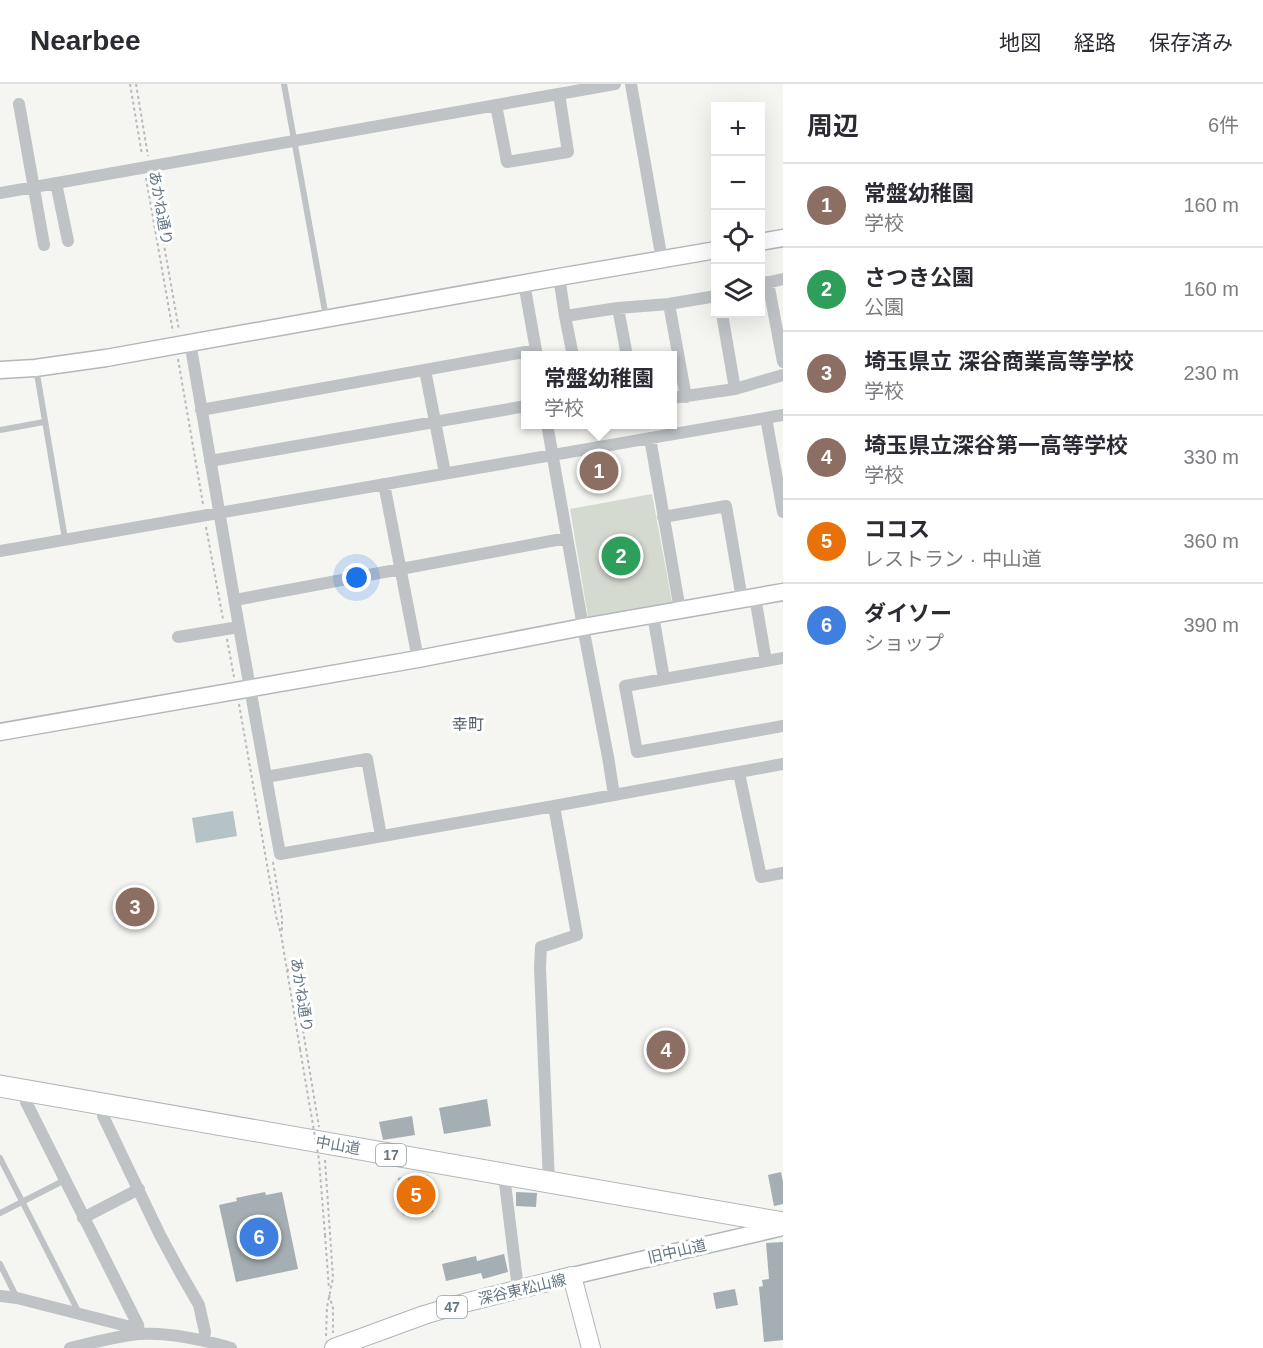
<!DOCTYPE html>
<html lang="ja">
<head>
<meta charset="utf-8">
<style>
  :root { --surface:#fff; --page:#f2f2f3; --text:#2b2b33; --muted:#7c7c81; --line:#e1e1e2; --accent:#dc4d2b }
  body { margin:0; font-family:Arial,"Noto Sans JP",sans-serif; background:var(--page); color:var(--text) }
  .controls { position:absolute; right:18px; top:18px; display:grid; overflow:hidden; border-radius:0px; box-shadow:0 6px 24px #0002 }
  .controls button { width:54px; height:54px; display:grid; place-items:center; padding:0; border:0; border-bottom:2px solid var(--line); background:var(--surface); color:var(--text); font:30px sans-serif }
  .you { position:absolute; left:357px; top:494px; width:21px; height:21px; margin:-15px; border:4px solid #fff; border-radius:50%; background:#1a73e8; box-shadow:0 0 0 9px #1a73e833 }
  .badge { display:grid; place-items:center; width:39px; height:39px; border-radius:50%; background:var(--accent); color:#fff; font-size:20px; font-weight:700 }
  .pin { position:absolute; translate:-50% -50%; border:3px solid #fff; box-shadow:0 2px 6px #0006 }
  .popup { position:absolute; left:521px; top:267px; width:156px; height:78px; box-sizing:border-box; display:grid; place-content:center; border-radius:0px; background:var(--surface); filter:drop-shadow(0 2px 4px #0005); font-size:20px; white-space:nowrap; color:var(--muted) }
  .popup b { font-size:22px; color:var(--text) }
  .popup::after { content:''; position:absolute; left:50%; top:100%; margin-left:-12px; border:12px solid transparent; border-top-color:var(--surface) }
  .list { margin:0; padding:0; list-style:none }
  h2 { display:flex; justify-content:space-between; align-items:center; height:78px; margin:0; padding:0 24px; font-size:26px }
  h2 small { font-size:20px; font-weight:400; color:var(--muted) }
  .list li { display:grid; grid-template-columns:39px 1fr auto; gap:18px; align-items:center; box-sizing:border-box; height:84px; padding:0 24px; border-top:2px solid var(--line) }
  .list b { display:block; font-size:22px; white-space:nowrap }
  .list p { margin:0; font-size:20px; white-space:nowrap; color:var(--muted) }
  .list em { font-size:20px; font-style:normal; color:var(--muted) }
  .icon { flex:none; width:33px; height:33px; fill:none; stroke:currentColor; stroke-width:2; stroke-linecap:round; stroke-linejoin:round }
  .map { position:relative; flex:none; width:783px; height:1264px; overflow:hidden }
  header { display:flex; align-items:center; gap:36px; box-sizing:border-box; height:84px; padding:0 30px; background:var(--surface); border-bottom:2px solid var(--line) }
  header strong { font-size:28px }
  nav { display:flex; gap:33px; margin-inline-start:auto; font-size:21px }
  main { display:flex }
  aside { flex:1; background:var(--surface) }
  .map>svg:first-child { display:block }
  .green { fill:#d5dad1 }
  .water { fill:#b5c2c6 }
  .building { fill:#a5aeb3 }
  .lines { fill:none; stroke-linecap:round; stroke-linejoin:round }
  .secondary-casing { stroke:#b1b7bb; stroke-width:19 }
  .primary-casing { stroke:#b0b5b9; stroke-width:20 }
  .highway-casing { stroke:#b2b6b9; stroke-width:23 }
  .path { stroke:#b7babc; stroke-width:2; stroke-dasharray:3 3; stroke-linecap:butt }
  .lane { stroke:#bfc3c6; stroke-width:6 }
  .street { stroke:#bfc3c6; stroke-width:12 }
  .secondary { stroke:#fff; stroke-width:16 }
  .primary { stroke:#fff; stroke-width:18 }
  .highway { stroke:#fff; stroke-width:21 }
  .path-bridge { stroke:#b7babc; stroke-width:2; stroke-dasharray:3 3; stroke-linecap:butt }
  .labels { text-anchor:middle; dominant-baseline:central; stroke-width:6; stroke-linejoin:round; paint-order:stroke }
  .shield { fill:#fff; stroke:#939fa8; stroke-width:1.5 }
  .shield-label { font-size:14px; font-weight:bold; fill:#657682 }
  .street-label { font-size:15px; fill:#657682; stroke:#fff }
  .neighbourhood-label { font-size:16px; fill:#535f67; stroke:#fff }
</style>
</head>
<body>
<header>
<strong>Nearbee</strong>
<nav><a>地図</a><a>経路</a><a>保存済み</a></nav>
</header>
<main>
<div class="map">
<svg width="783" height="1264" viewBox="0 0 783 1264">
  <rect width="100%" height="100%" fill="#f5f5f2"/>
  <path class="green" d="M652,410L672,518L669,522L594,536L588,533L570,425Z"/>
  <path class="water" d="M233,727L237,752L196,759L192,734Z"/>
  <path class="building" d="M487,1015L491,1042L444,1050L439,1024Z
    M412,1032L415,1051L383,1056L379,1038Z
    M781,1088L783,1098V1120L774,1122L768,1091Z
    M428,1091L433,1128L403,1131L398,1094Z
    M265,1108L266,1111L282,1108L298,1185L236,1198L219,1121L237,1117L236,1114Z
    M516,1108L537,1109L536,1123L516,1122Z
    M783,1158V1256L764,1258L759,1203L763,1202L762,1196L769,1195L766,1159Z
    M504,1170L508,1188L483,1195L481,1189L446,1197L442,1180L476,1172L477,1177Z
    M735,1205L738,1221L716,1225L713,1209Z"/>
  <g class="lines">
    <g class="secondary-casing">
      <path id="secondary" d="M760,158L783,154
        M0,286L35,284L106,274L559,193L716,166
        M0,648L418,575L583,543L783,508
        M572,1192L783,1143"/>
    </g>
    <g class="primary-casing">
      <path id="primary" d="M334,1264L424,1231L464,1219L572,1192L591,1264"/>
    </g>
    <g class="highway-casing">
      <path id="highway" d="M0,1002L783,1139"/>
    </g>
    <path class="path" d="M130,0L142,71
      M136,0L148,72
      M152,93L179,246
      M146,94L173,248
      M178,275L203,420
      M206,443L223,535
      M227,555L234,593
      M239,620L276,832L281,850L300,965
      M273,778L282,833V847
      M287,885L293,888L294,892L319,1043
      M325,1076L333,1194L327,1223L326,1252
      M325,1151L329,1205
      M329,1211L333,1224V1249"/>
    <path class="lane" d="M284,0L326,233
      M36,284L65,455
      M0,346L44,338
      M0,1074L79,1229
      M0,1129L65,1096
      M0,1180L17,1214"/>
    <path class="street" d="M631,0L662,176
      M19,20L44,161
      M496,21L507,78L568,68L559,10
      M56,99L68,157
      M0,109L615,0
      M559,193L565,232
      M768,198L783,278
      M524,199L537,272
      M762,200L783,195
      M669,220L686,313
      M618,224L627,272
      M722,230L735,305
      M190,258L239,543L280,770L554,722L783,680
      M573,272L565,232L618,224L669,220L716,212
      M425,286L445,389
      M672,314L735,305L783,291
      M201,326L536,266
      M766,334L783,428
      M547,340L583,543L608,673L614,711
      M650,354L680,526
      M210,377L526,322
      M384,400L418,575
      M663,433L726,422L742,515
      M0,467L783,331
      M755,513L766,577
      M235,516L567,454
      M653,531L664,595
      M178,553L239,543
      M783,574L625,602L637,668L783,642
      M739,689L761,793L783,789
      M266,693L367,675L381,752
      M27,1007L26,1018L138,1241L139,1250
      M105,1020L103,1032L160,1151L180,1188L199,1221L205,1248L204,1255
      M504,1091L518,1205
      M549,1098L540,884L541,863L577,851L554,722
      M83,1134L139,1105
      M0,1212L17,1214L127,1242L139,1250
      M70,1264C93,1259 116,1252 139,1250C170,1248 201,1255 231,1264"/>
    <use href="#secondary" class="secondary"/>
    <use href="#primary" class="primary"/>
    <use href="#highway" class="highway"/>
    <path class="path-bridge" d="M300,965L319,1076L325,1151"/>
  </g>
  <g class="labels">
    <g class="shield">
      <rect x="376" y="1060" width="30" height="22" rx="4.5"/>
      <rect x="437" y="1212" width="30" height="22" rx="4.5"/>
    </g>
    <g class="shield-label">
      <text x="391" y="1071">17</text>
      <text x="452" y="1223">47</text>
    </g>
    <g class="street-label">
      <text transform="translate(161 124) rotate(80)">あかね通り</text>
      <text transform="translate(302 911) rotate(81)">あかね通り</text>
      <text transform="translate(338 1061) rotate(10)">中山道</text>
      <text transform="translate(677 1167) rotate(-13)">旧中山道</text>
      <text transform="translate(522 1205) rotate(-13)">深谷東松山線</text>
    </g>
    <g class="neighbourhood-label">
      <text x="468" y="640">幸町</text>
    </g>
  </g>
</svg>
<div class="controls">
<button>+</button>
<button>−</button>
<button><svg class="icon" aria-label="locate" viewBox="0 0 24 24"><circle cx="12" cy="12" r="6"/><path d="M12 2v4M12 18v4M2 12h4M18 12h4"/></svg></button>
<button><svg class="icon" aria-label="layers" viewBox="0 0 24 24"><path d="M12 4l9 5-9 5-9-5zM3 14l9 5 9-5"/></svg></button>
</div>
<div class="you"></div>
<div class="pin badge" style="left:599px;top:387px;background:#8d6e63">1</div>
<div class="popup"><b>常盤幼稚園</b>学校</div>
<div class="pin badge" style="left:621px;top:472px;background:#2e9e5b">2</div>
<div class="pin badge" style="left:135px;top:823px;background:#8d6e63">3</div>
<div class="pin badge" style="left:666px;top:966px;background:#8d6e63">4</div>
<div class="pin badge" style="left:416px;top:1111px;background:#e8710a">5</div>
<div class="pin badge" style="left:259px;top:1153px;background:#3f7fe0">6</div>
</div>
<aside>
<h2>周辺<small>6件</small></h2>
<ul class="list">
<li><span class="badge" style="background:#8d6e63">1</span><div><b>常盤幼稚園</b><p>学校</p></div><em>160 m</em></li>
<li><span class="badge" style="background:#2e9e5b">2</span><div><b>さつき公園</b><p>公園</p></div><em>160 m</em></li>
<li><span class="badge" style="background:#8d6e63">3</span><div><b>埼玉県立 深谷商業高等学校</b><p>学校</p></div><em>230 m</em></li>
<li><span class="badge" style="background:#8d6e63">4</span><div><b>埼玉県立深谷第一高等学校</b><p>学校</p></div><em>330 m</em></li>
<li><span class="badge" style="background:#e8710a">5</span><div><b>ココス</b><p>レストラン · 中山道</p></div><em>360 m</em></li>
<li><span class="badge" style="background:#3f7fe0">6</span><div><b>ダイソー</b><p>ショップ</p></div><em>390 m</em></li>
</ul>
</aside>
</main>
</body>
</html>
